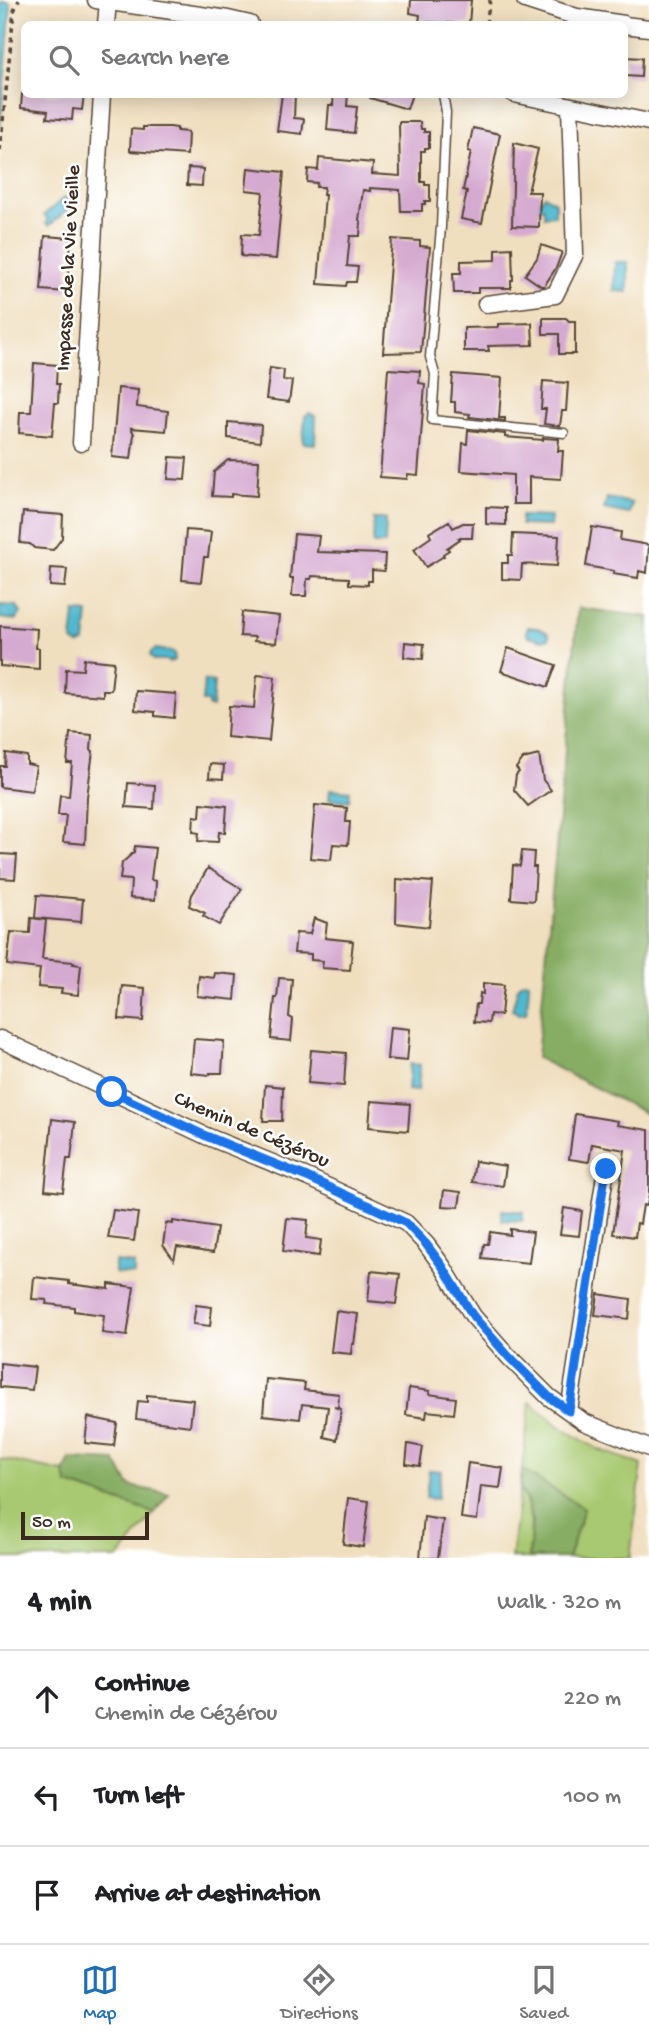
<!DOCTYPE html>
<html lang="en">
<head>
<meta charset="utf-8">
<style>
  :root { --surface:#fff; --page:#f2f2f2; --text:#202124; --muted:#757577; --line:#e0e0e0; --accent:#1f6fb2 }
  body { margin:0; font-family:"Gochi Hand",sans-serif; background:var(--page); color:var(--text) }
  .scale { position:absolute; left:21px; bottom:18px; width:128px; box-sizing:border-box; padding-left:7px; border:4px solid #3b2a1e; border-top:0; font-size:19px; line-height:24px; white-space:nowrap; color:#3b2a1e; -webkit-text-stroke:5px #fff; paint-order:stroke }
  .stop { position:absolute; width:21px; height:21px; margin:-16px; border:5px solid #1a73e8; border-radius:50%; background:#fff }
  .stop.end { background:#1a73e8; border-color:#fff; box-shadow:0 2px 7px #0008 }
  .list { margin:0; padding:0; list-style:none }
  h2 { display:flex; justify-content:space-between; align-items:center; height:91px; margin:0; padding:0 28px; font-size:30px }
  h2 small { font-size:23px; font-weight:400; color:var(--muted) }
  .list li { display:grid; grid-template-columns:46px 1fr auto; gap:21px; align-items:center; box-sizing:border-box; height:98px; padding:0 28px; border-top:2px solid var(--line) }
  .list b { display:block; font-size:26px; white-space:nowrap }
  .list p { margin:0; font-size:23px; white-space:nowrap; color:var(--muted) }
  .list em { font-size:23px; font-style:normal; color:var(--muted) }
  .icon { flex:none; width:38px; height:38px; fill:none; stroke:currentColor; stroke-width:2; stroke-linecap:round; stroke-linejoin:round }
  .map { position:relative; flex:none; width:649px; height:1558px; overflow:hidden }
  .search { position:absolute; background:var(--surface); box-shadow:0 4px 18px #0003; left:21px; right:21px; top:21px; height:77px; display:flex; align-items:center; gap:18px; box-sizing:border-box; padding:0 24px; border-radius:10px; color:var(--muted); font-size:26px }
  .sheet { height:385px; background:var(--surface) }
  nav { display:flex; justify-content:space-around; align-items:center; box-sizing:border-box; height:98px; border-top:2px solid var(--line); background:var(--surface); font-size:19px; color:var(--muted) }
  nav a { display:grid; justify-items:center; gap:4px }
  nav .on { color:var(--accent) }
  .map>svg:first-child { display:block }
  .green { fill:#a8c971; stroke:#727a48; stroke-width:2 }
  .forest { fill:#86ad63; stroke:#606c40; stroke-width:2 }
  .water { fill:#50b8ce; stroke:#467176; stroke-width:2 }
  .building { fill:#d5aad0 }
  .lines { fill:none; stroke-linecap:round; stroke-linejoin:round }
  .lane-casing { stroke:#564536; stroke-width:11 }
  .street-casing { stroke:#564536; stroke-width:19 }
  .path { stroke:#564536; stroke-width:3.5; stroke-dasharray:5 5; stroke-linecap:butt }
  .lane { stroke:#fff; stroke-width:8 }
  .street { stroke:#fff; stroke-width:16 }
  .route { stroke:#1a73e8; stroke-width:9 }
  .labels { text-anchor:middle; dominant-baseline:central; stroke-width:5; stroke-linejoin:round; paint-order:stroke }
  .street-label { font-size:21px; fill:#3b2a1e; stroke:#fff }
</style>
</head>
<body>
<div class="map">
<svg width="649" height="1558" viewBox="0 0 649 1558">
  <rect width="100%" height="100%" fill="#fff"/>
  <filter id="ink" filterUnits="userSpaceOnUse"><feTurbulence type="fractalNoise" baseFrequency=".0143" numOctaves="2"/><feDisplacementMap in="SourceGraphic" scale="14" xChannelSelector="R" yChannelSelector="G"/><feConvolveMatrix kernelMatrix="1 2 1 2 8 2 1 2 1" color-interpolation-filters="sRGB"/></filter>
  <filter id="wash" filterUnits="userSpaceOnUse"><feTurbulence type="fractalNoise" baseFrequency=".00686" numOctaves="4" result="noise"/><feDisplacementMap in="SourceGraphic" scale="28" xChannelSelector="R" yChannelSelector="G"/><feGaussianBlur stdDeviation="1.57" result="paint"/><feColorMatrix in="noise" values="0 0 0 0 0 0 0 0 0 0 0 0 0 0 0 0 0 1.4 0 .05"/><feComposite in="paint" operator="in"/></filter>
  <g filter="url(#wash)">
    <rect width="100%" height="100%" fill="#f0dfbf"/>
    <path class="green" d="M530,1402L563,1429L600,1450L642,1465L630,1558H568L584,1508L522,1470Z
      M0,1459L64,1472L68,1484L154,1513L119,1558H0Z
      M520,1489C534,1512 531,1532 529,1558H511Z"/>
    <path class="forest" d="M578,608L649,617V1115L537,1058Z
      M70,1459L115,1461L130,1486L169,1494L154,1513L68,1484L64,1472Z
      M522,1470L584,1508L568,1558H529L532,1521L527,1501L520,1489Z"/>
    <path class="water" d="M1,2H8L11,5L0,128Z
      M544,195L555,202V215L544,216V208L536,207Z
      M65,197L73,205L49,226L46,223L48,220L44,215Z
      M615,262H628V292L614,291Z
      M310,413L316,417L315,444L303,443L305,416Z
      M607,498L632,503L629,514L604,509Z
      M521,516L551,517L550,526L521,525Z
      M374,519H386L385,544H373Z
      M0,605L17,606L21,613L16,620L0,618Z
      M75,612L88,613L85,642L79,645L72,641Z
      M528,627C537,628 542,628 549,634V638L542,640L528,636L526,632Z
      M156,649L174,652L175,660L169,662L165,660H153L150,656L151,652Z
      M204,681L214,682L212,707H208V702H202Z
      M330,789L350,791L349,801L329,799Z
      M524,981L529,982C529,989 527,1006 526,1013L520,1014L512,1010L518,987Z
      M410,1064L420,1065L418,1091L408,1090Z
      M502,1210L523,1212L522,1221L502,1220Z
      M115,1262L134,1264V1275L115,1273Z
      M429,1470L441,1471L437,1499L426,1498Z"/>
    <g id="blocks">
      <path class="building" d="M411,0H471L469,24L419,22L420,15L410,13Z
        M625,57L642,58L641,77L625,76Z
        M22,94H84L82,110L73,109L72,120L47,118L48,111L21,108Z
        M282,94H295L294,118L304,119L302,134L277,131Z
        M334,94H348L347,106L357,107L354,133L327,130L329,105H333Z
        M371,94H412L407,109L370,98Z
        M399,122H420L421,129H424V132H429V148H425V151H421V182H425V185H430V201H425V204H422V211H401L400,190L370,188V191L363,190L359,220L361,221L360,236H350L347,266L358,267L356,282H347L346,286L318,284L325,195H323L324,187H316L317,183L307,182L308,169L318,170L319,158L373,163L372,174L400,176Z
        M143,127H170L177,128V131L188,132L187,155L130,151L131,129L143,130Z
        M473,128L500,134L482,223L461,219L467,191L463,190L471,152L468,151Z
        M514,143L538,149L528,192H540L539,227L512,226Z
        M188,168L203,169L202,186L187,185Z
        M248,168L284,172L276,259L241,256L242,234L259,235L261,214L263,192L246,190Z
        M45,236L71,238L67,292L41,290Z
        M392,239L420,241V246L430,247L421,352L383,353Z
        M541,245L562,252L556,268L544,286H541L525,275L537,258Z
        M512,248L513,280H511V288H478V293H454L453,273H461V261L496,260V249Z
        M543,318H566L569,321H575V354H559V334H543Z
        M532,323L533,345L488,346L489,351H464V328L498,327V324Z
        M34,363L57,365L56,384H59L58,403H55L52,436L19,433L20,412H31Z
        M270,368L284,370L283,380L292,381L289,402L266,399Z
        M388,369L420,371L419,383L425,384L418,475L408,474L407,479L380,477Z
        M453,374L502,378L499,418H505V421L469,417L470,414L455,412V402H451Z
        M543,381L568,383L566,411H562L560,426L544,424L546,409H541Z
        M118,388L138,390L137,407L168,411L166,431L131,428L134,434L131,459L112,457Z
        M228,422L261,425L260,442L228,438Z
        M468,430L505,434V437L543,440V438L559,439L558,451H563L561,479L529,477V504H513V475L461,471L463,443L467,444Z
        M170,457L187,458L185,480L168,479Z
        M228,460L259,461L257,496L231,494V497L212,496L214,472Z
        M486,507L506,508V525L486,524Z
        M23,512L63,515L62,538L53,550L34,548L30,544L20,543Z
        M449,521L453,528L463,523H473L472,538H459L460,539L447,548L449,550L443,554L444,556L426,567L414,549L431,537L429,533Z
        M592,527L621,532L620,540L649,545L647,573L639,571L638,578L613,574L614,571L586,566Z
        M186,530L211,532L208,557H204L201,582L182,580Z
        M294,534L319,536L317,552L385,554L384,571L372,570V581H368V585L349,584V578L312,576L311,579H307L306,596H292L293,578H290Z
        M513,534L559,536L557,566L522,564L521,580L502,579V563H508V555H512Z
        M51,568L67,569L65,587L50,586Z
        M242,612L279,616L276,643L254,641L255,637L240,636Z
        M0,626L37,629L36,648H39V669L0,666Z
        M405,642L424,644L423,659L404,657Z
        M508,648L556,665L548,687L501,671Z
        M84,659L114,662L111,690H103V696L65,693L66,669L83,670Z
        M257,675L275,677L269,741L227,737L229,706L254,708Z
        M136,691L176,694L174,718L155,716V712L135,710Z
        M70,733L92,735L91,750L93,751L87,797L85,844L63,842L66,815H58L60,795L69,796L72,763H67Z
        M6,753L27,756V764L36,766L32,791L0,787V766H5Z
        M539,755L543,780L551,790L528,806L514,790L516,775L519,772L516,768L523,759Z
        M210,764L224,765L223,779L209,778Z
        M128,783L155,785L154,809L126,807Z
        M201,803L227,806L225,833L219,832L218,842L198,841L199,833L193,832L194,816L200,817Z
        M315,805L347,808L346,822H350L348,845L333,844L331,860L310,858Z
        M135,846L155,848L151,880L156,881L155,900L130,898L131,880L120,879L122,863L134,852Z
        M522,851L534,852L533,867H536L534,901L511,899L513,865L520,866Z
        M0,854L17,855L15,879L0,878Z
        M208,868L242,889L219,925L203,916L205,913L189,906L192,895Z
        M397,879L433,882L429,927L396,923Z
        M37,895L83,899L81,922L35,918Z
        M31,918L46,920L42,959L74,962L73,964L81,965L78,995L61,993L62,989L38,987L40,969L7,965L11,932L30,933Z
        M314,918L327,923L325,938L353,941L350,970L322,968L323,961L311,960V954L294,953L296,933L310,934Z
        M215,973L237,975L235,1000L197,996L199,976L214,978Z
        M279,978L292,979L289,1017L293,1019L291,1041L271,1039L275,998H277Z
        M483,983L504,985L501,1015L490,1014L489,1023L474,1022L476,1004H479L480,993L483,994Z
        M122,986L145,988L143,1021L119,1019Z
        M390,1027L410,1029L407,1061L387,1059Z
        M194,1039L224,1041L222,1073H210V1075L191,1073Z
        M311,1050L346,1053L344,1086L308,1083Z
        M265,1085L283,1087L282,1121H263Z
        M371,1101L410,1104L408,1131L369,1127Z
        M575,1114L618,1121L617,1125L649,1130V1194L647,1206L643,1205L640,1224L637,1223L635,1237L613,1234L625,1150L592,1144L589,1162L569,1159Z
        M52,1119L75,1122L71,1159H67L63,1192L45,1190Z
        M475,1161L506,1166L503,1186L472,1182Z
        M444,1190L461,1192L459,1207L442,1206Z
        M564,1208L582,1211L579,1236L560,1234Z
        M113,1210L138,1213L134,1241L108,1238Z
        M287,1218L308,1220L306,1238L321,1240L319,1256L283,1251Z
        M173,1221L217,1228L213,1253L177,1247L174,1260L163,1245L166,1223L173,1224Z
        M510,1229L533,1232L529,1263L482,1258L484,1244H488L490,1232L510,1235Z
        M371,1271L400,1274L396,1304L368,1301Z
        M34,1277L69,1281V1284L109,1289V1284L134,1287L127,1336L102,1333L104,1315L74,1311V1307L46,1304L47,1300L32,1299Z
        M598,1294L631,1299L629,1319L595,1315Z
        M196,1305L212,1307L210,1326L193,1324Z
        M336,1311L358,1314L354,1344H352L351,1354L331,1352Z
        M0,1363L35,1367L32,1390L0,1387Z
        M266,1379L305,1383L304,1390L339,1394L338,1408L334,1407L341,1409L337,1440L324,1437L328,1407L302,1404L300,1419L263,1415Z
        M409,1388L430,1391L429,1394L456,1398L454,1414L427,1411L426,1418L406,1415Z
        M147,1395L193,1400L190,1426L136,1419L138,1401L147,1402Z
        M88,1417L117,1423L114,1446L85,1443Z
        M408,1444L423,1447L420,1466L406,1464Z
        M468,1463L503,1468L500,1488L481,1486L477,1520L461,1518Z
        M348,1498L369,1501L363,1547L343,1544Z
        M424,1517L443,1520L438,1558H420Z"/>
    </g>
  </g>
  <g filter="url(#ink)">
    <use href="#blocks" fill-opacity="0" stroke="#564536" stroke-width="2"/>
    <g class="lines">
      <g class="lane-casing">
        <path id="lane" d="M443,94L446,112L441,227L430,357L435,374L432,420L564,433"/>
      </g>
      <g class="street-casing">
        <path id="street" d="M96,0L228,19L250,24
          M525,0L577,17L624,24
          M106,24L108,2
          M624,25L649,28
          M514,94L649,122
          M486,304L555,295L575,254L570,107
          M81,443L102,94
          M0,1039L206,1136L307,1177L406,1223L426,1244L443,1267L473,1316L509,1357L549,1397L584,1422L649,1448
          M569,1411L606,1169"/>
      </g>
      <path class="path" d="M486,24L490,0
        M0,151L14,11L19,0"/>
      <use href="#lane" class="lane"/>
      <use href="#street" class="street"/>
    </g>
  </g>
  <g class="lines" filter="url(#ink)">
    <path class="route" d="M112,1092L206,1136L307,1177L406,1223L426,1244L443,1267L473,1316L509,1357L549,1397L569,1411L606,1169"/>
  </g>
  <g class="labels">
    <g class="street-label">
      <text transform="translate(70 268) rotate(-87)">Impasse de la Vie Vieille</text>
      <text transform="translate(251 1131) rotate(23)">Chemin de Cézérou</text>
    </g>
  </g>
</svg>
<div class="scale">50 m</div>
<div class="stop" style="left:112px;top:1092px"></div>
<div class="stop end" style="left:606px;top:1169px"></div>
<div class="search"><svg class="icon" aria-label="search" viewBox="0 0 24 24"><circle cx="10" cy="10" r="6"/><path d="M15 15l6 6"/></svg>Search here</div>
</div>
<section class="sheet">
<h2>4 min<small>Walk · 320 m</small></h2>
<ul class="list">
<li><svg class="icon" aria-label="ahead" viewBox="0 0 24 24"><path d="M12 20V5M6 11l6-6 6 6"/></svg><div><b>Continue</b><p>Chemin de Cézérou</p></div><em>220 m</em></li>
<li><svg class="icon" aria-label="left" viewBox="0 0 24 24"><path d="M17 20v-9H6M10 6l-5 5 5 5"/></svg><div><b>Turn left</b></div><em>100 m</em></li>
<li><svg class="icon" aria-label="arrive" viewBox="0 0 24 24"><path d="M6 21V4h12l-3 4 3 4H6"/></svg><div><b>Arrive at destination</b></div></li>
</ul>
</section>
<nav>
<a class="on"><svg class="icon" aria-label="map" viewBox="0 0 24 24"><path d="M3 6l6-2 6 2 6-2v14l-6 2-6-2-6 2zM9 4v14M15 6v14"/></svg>Map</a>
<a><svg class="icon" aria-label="directions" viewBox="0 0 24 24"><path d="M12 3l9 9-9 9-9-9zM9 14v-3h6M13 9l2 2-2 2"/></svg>Directions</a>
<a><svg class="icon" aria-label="saved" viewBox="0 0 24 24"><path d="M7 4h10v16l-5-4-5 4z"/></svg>Saved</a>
</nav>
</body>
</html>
